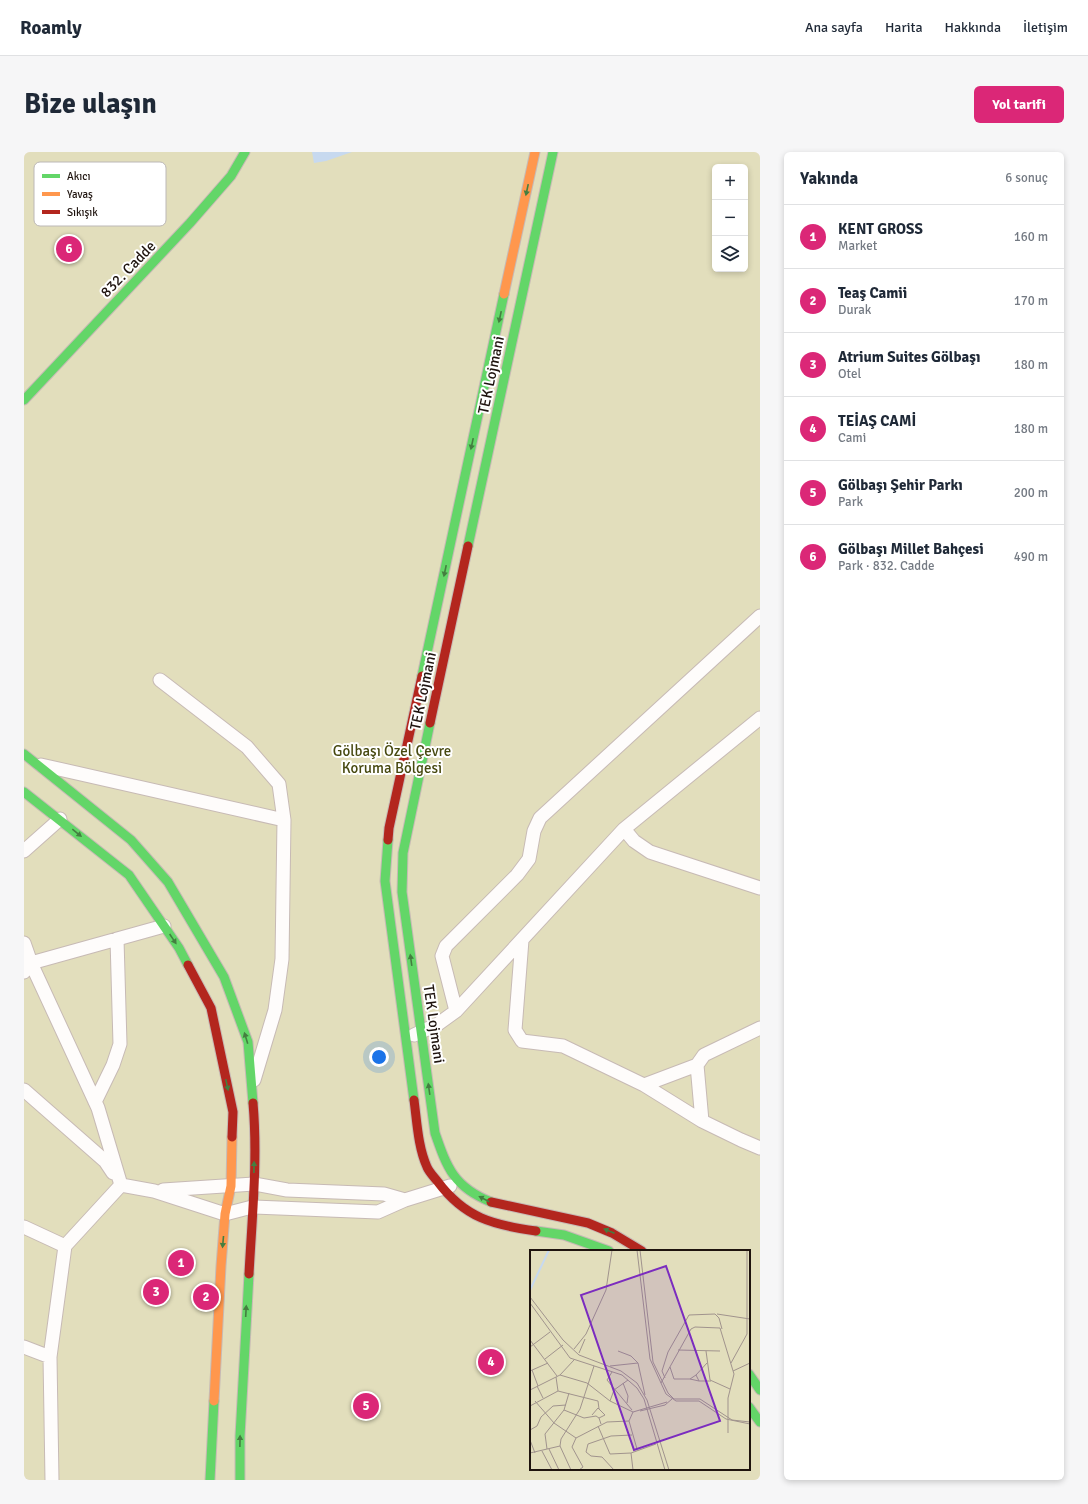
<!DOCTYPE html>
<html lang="tr">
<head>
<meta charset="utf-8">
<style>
  :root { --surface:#fff; --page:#f6f6f7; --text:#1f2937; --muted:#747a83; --line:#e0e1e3; --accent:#db2777 }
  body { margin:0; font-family:Signika,sans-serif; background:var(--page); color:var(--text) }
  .controls { position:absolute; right:12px; top:12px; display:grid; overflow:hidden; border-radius:6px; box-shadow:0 2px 6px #0003 }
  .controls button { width:36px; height:36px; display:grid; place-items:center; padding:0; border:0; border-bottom:1px solid var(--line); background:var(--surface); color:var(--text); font:20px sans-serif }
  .you { position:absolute; left:355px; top:905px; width:14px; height:14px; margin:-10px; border:3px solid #fff; border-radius:50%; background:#1a73e8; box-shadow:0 0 0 6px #1a73e833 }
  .badge { display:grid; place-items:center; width:26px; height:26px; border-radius:50%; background:var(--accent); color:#fff; font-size:13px; font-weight:700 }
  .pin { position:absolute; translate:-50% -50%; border:2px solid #fff; box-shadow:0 1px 4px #0006 }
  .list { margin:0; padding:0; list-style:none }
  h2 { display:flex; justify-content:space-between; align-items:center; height:52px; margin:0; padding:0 16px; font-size:17px }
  h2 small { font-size:13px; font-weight:400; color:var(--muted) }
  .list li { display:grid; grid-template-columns:26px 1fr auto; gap:12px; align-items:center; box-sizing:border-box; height:64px; padding:0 16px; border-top:1px solid var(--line) }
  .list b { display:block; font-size:15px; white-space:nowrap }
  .list p { margin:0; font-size:13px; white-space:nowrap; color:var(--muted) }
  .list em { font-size:13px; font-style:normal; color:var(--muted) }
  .icon { flex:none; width:22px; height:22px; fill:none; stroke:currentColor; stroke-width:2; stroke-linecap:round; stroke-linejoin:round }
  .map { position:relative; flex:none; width:736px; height:1328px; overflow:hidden; border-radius:6px }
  header { display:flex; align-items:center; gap:24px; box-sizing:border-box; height:56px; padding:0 20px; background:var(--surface); border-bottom:1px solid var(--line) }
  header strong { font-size:19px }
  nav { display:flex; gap:22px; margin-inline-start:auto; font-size:14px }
  .intro { display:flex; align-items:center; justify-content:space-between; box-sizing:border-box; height:96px; padding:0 24px }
  h1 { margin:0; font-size:28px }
  .button { padding:10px 18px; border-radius:6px; background:var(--accent); color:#fff; font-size:14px; font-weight:700 }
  main { display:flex; gap:24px; padding:0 24px }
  aside { flex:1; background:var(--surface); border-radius:6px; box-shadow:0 2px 6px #0003 }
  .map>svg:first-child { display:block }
  .green { fill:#e2debc; fill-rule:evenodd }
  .water { fill:#c7d9ef }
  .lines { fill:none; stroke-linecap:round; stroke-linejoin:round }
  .street-casing { stroke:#c7bab5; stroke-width:15 }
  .fast-casing { stroke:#c7bab5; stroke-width:11 }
  .slow-casing { stroke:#c7bab5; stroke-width:11 }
  .jam-casing { stroke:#c7bab5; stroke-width:11 }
  .street { stroke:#fefcfb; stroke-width:13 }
  .fast { stroke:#63d668; stroke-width:9 }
  .slow { stroke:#ff974d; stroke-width:9 }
  .jam { stroke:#b3261e; stroke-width:9 }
  .oneway { fill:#447e40 }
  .labels { text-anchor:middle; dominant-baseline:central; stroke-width:4; stroke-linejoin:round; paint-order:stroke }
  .street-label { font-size:15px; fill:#1e130e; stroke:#fff }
  .park-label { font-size:15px; fill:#474910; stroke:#fff }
  .inset-river { fill:none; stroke:#c7d9ef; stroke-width:2 }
  .inset-road { fill:none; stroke:#a0938d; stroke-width:1 }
  .view { fill:#7b2cbf; fill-opacity:0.15; stroke:#7b2cbf; stroke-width:2 }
  .inset-edge { fill:none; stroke:#1e130e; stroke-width:2 }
  .key { fill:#fff; stroke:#bcb8b7; stroke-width:1 }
  .key-label { font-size:11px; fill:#1e130e }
</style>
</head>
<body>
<header>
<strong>Roamly</strong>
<nav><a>Ana sayfa</a><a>Harita</a><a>Hakkında</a><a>İletişim</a></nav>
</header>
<div class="intro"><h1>Bize ulaşın</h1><a class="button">Yol tarifi</a></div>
<main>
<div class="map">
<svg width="736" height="1328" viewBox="0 0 736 1328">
  <rect width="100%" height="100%" fill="#f7e8e2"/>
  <path class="green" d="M0,0H736V1328H0ZM691,15H721V117H691ZM507,1099H725V1317H507Z"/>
  <path class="water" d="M288,0H328L302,9L290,11Z"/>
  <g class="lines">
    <g class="street-casing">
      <path id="street" d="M136,528L223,595L255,632L260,668
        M17,613L260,668L258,807L251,858L230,928
        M600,677L610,689L626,700L736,736
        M0,699L36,667
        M498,788L491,878L498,889L539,894L620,933
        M0,791L7,811L74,956L97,1033
        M0,820L7,811L140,774
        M432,859L418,804L422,794L493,723L505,707L510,679L516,666L736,464
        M736,876L680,903L673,913L678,969L717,988L736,996
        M390,883L414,872L432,859L600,677L736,566
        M673,913L620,933L678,969
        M0,938L81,1009L89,1021
        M71,950L89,913L96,892L93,787
        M139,1038L230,1032L263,1038L360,1042L381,1048
        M0,1075L41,1094
        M0,1195L26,1205
        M28,1328L26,1205L41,1094L97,1033L130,1039L201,1062L228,1055L354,1060L381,1048L426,1034"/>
    </g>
    <g class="fast-casing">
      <path id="fast" d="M0,248L166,71L207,24L221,0
        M444,394L529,0
        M398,524L480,142
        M406,571L379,701L378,740L411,981C423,1016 430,1035 467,1050
        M0,602L107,688L144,730L200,825L224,890L229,951
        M0,640L105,723L155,796L164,813
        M364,688L361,729L390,948
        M512,1079L540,1083L585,1099
        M725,1222L736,1238
        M725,1255L736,1270
        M186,1328L190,1249
        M216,1328V1284L225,1122"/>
    </g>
    <g class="slow-casing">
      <path id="slow" d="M480,142L511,0
        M190,1249L197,1114L201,1062L207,1034L208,985"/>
    </g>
    <g class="jam-casing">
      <path id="jam" d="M406,571L444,394
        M364,688L365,676L398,524
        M164,813L187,856L209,960L208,985
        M390,948C393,970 394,995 403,1015C405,1020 410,1025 414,1030C441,1066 469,1073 512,1079
        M467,1050L564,1071L588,1081L618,1099
        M225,1122C228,1065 234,1008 229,951"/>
    </g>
    <use href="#street" class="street"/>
    <use href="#fast" class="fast"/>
    <use href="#slow" class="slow"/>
    <use href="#jam" class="jam"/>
  </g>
  <defs><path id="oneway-solid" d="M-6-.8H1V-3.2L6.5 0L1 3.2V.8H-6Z"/></defs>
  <g class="oneway">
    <use href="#oneway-solid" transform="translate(503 38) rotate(102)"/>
    <use href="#oneway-solid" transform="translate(476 165) rotate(102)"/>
    <use href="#oneway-solid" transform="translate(448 292) rotate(102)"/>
    <use href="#oneway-solid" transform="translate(421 419) rotate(102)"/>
    <use href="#oneway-solid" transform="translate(53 681) rotate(39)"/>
    <use href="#oneway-solid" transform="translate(149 787) rotate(56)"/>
    <use href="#oneway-solid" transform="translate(387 808) rotate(-98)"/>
    <use href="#oneway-solid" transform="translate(222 886) rotate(-107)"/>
    <use href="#oneway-solid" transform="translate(203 933) rotate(78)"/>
    <use href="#oneway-solid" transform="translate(405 937) rotate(-98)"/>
    <use href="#oneway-solid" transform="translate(230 1015) rotate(-89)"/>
    <use href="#oneway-solid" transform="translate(460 1047) rotate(-152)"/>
    <use href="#oneway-solid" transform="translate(585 1079) rotate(-158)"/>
    <use href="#oneway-solid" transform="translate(199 1090) rotate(95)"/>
    <use href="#oneway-solid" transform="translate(222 1159) rotate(-87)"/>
    <use href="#oneway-solid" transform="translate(216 1289) rotate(-89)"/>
  </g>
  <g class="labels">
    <g class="street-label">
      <text transform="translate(104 117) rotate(-46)">832. Cadde</text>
      <text transform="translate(467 223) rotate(-78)">TEK Lojmani</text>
      <text transform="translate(399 539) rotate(-78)">TEK Lojmani</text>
      <text transform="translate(410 872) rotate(82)">TEK Lojmani</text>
    </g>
    <g class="park-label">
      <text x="368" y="599">Gölbaşı Özel Çevre<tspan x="368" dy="17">Koruma Bölgesi</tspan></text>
    </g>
  </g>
  <g transform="translate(506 1098)">
    <rect width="220" height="220" fill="#f7e8e2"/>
    <path d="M0,0H220V220H0Z" fill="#e2debc"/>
    <path class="inset-river" d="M0,40L19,0"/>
    <path class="inset-road" d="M107,0L120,109L136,144L146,151H169L196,169L220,174M110,0L123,112L138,143L144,149H170L202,170L220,172M0,47L33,90L49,105L91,121L107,133L117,150L139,220M0,53L40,108L92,125L107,138L114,149L135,220M187,64L220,69M0,90L27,126M0,97L20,82M44,99L56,84L76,40L82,0M148,100L190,101M88,101L101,106L108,113M176,101L180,130L200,139M49,103L55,89M15,109L33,95M177,113L166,125L169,131H181M201,113L217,84V0M80,116L108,113L115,145M140,117L144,129H160M2,120L8,136M0,121L18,113M203,121L220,113M82,122L77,130L102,160M30,125L57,133L80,151L103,162M166,125L160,129L169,131M135,128L132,121L138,102L159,65L185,64L189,68L192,79M93,133L98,146L97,153M131,133L161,79L165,77L190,78L204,124L198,148V183M7,136L13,148M0,140L30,125L44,110M28,141L68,151L69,159M5,151L24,173L46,188M80,151L84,140L98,130M0,156L28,141L26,127M34,160L54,168L66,166L69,168L71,174M110,161L135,155L142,149M62,165L68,158L75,165L69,168M68,176L80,204L101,203L126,194M0,180L7,176L11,167L23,156L36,155M0,190L5,203M17,199L15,184L34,160L39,143M19,199L29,220M107,199L99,171L103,162L137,152M12,201L22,220M0,203L30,196M101,203L103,220M41,220L30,196L31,189L50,159L64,116M49,220L53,217L42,197L46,188L77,172L99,171M84,220L72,207L61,206L56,202L58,194L81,186L102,185"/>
    <path class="view" d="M136,16L190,171L104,200L51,45Z"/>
    <rect width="220" height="220" class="inset-edge"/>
  </g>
  <rect x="10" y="10" width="132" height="64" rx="6" class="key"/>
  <rect x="18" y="22" width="18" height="4" fill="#63d668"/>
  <rect x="18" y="40" width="18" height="4" fill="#ff974d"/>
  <rect x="18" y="58" width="18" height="4" fill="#b3261e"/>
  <g class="key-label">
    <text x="43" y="28">Akıcı</text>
    <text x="43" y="46">Yavaş</text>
    <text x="43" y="64">Sıkışık</text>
  </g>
</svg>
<div class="controls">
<button>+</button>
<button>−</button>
<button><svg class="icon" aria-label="layers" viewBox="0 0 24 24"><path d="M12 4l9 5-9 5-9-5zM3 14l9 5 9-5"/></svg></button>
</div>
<div class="you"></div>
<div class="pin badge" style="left:157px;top:1111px">1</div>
<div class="pin badge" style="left:182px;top:1145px">2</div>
<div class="pin badge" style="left:132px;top:1140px">3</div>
<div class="pin badge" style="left:467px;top:1210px">4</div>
<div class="pin badge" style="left:342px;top:1254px">5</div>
<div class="pin badge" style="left:45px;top:97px">6</div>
</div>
<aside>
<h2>Yakında<small>6 sonuç</small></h2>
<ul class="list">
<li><span class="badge">1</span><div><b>KENT GROSS</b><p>Market</p></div><em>160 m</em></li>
<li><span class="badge">2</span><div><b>Teaş Camii</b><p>Durak</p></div><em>170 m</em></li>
<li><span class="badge">3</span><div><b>Atrium Suites Gölbaşı</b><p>Otel</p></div><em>180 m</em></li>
<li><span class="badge">4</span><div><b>TEİAŞ CAMİ</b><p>Cami</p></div><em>180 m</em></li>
<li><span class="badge">5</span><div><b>Gölbaşı Şehir Parkı</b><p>Park</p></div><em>200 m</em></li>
<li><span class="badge">6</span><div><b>Gölbaşı Millet Bahçesi</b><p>Park · 832. Cadde</p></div><em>490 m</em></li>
</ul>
</aside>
</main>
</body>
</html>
